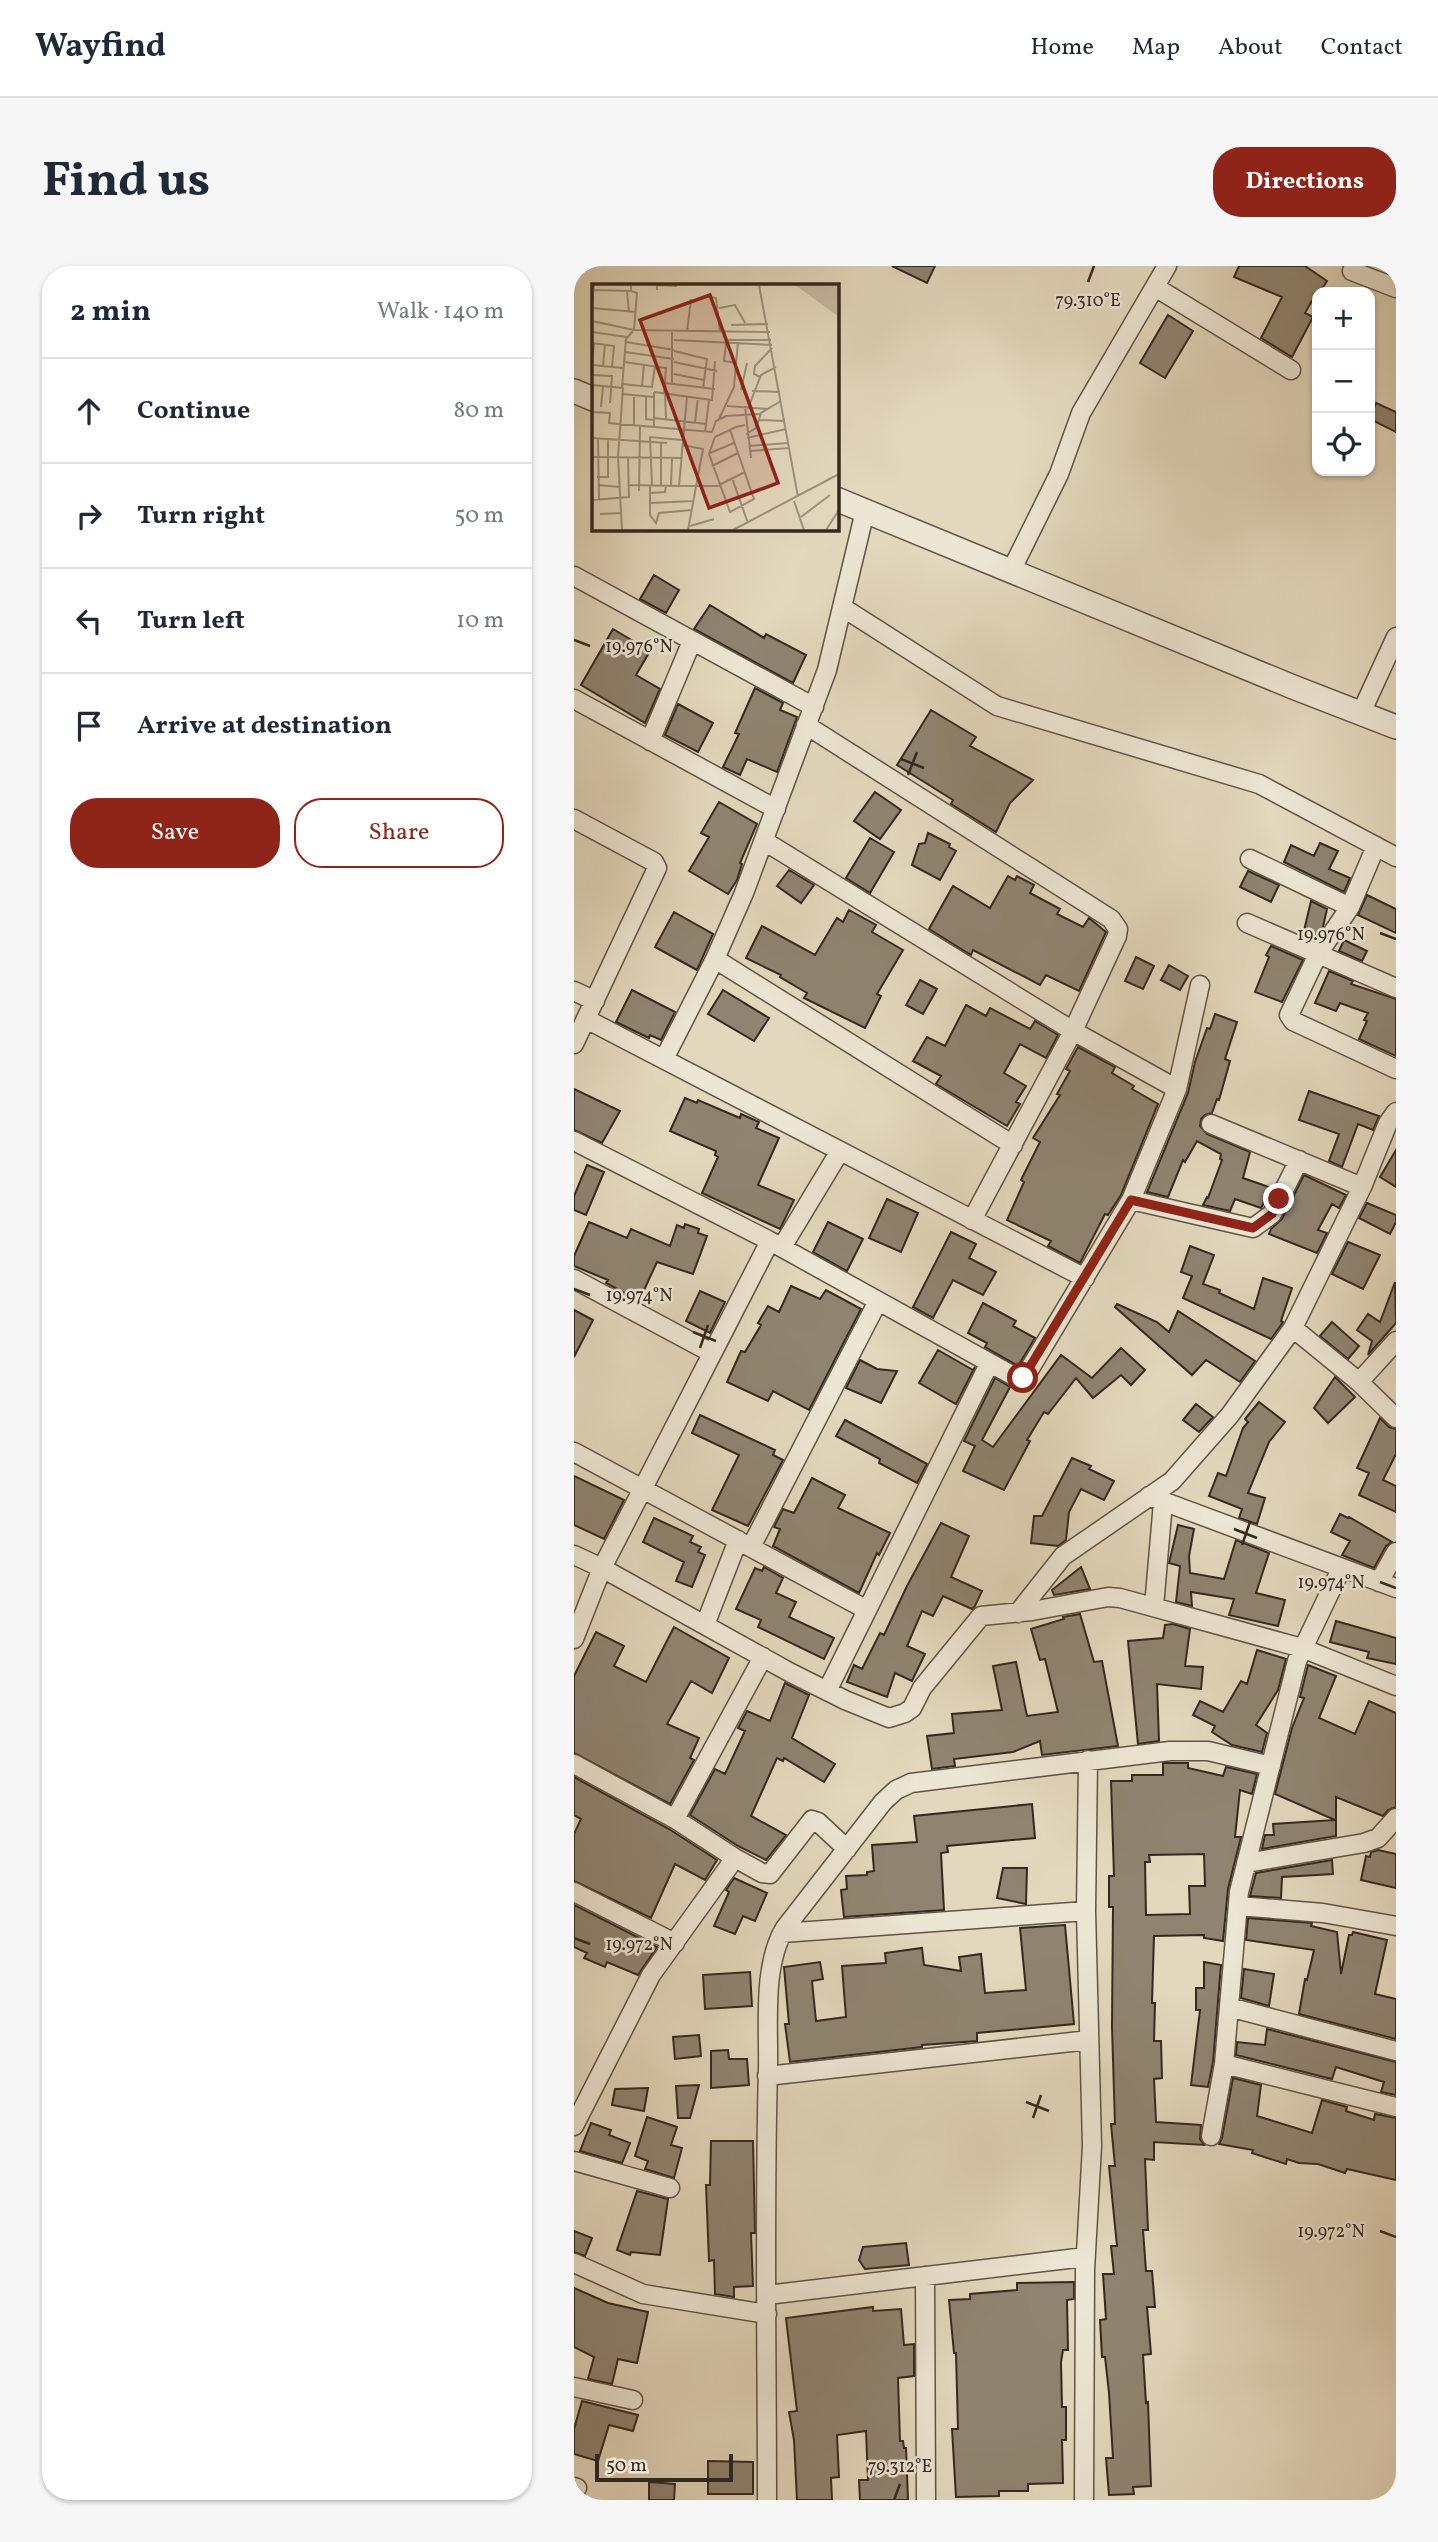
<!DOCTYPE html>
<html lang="en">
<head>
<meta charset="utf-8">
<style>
  :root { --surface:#fff; --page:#f6f6f7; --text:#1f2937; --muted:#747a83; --line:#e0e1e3; --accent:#8f2418 }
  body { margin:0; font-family:Vollkorn,serif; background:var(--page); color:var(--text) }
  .controls { position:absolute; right:21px; top:21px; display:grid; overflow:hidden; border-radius:14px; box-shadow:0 2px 5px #0004 }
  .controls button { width:63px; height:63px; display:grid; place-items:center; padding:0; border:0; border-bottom:2px solid var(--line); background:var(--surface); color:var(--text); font:35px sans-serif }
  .scale { position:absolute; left:21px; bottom:18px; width:138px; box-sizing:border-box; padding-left:7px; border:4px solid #35281f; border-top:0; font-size:19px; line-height:24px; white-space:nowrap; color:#35281f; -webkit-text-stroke:5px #ede6d4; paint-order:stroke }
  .stop { position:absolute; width:21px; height:21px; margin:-16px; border:5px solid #8f2418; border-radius:50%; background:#fff }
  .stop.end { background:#8f2418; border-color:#fff; box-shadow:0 2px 7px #0008 }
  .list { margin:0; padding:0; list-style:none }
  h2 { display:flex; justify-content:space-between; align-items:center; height:91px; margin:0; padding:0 28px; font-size:30px }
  h2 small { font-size:23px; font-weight:400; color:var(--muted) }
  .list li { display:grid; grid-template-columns:46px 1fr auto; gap:21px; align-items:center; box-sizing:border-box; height:105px; padding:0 28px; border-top:2px solid var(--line) }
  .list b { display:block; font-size:26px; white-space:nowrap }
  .list em { font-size:23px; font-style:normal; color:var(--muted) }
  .actions { display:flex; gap:14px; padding:21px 28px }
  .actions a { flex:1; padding:16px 0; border:2px solid var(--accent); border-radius:28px; text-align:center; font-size:24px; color:var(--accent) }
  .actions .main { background:var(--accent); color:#fff }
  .icon { flex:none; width:38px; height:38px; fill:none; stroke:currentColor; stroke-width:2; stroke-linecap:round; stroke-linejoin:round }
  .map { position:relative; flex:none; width:822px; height:2234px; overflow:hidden; border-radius:28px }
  header { display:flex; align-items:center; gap:42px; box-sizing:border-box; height:98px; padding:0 35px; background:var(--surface); border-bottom:2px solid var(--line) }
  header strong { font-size:33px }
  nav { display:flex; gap:38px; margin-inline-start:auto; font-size:24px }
  .intro { display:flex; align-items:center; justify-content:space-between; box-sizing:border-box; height:168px; padding:0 42px }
  h1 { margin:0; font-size:49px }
  .button { padding:18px 32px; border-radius:28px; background:var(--accent); color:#fff; font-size:24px; font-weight:700 }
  main { display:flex; gap:42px; padding:0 42px }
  aside { flex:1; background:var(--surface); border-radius:28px; box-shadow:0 2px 5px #0004 }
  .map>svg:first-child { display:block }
  .building { fill:#8f8471; stroke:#35281f; stroke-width:2; fill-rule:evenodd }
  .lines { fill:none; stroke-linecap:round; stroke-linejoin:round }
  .minor-casing { stroke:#605446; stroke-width:21 }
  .tertiary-casing { stroke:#605446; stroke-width:26 }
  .minor { stroke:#ede6d4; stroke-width:18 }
  .tertiary { stroke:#ede6d4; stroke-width:23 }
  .route { stroke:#8f2418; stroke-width:9 }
  .ticks { fill:none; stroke:#35281f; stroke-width:2.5 }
  .inset-road { fill:none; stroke:#9d927e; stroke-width:2 }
  .view { fill:#8f2418; fill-opacity:0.15; stroke:#8f2418; stroke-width:3.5 }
  .inset-edge { fill:none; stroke:#35281f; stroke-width:3.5 }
  .ticks-label { font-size:18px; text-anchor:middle; fill:#35281f; stroke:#ede6d4; stroke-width:5; stroke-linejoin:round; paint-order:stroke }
</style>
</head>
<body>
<header>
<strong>Wayfind</strong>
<nav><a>Home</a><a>Map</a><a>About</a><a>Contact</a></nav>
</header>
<div class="intro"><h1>Find us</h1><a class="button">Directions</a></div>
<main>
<aside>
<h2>2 min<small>Walk · 140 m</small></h2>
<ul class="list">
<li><svg class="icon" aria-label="ahead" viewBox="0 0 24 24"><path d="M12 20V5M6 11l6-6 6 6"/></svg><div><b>Continue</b></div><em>80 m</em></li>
<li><svg class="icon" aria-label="right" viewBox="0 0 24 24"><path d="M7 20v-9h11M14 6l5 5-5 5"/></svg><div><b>Turn right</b></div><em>50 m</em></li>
<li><svg class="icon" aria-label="left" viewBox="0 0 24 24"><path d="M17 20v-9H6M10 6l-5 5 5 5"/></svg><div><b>Turn left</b></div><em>10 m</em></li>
<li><svg class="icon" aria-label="arrive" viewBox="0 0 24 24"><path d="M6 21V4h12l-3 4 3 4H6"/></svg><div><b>Arrive at destination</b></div></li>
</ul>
<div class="actions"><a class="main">Save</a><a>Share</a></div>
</aside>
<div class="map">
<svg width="822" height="2234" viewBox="0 0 822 2234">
  <rect width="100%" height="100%" fill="#e3d8bd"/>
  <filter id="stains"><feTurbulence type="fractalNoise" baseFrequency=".00286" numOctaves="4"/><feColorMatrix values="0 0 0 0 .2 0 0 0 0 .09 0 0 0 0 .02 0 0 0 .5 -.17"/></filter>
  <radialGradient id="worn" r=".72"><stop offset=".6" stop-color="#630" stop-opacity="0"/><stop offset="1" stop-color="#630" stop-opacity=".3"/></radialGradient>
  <path class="building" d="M318,0H361L353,17Z
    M665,0H731L753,15L746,26H743L731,47L739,51L718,91L687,72L708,31L660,11Z
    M594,49L619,65L591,112L566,97Z
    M802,137L822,146V166L796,153Z
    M80,309L105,324L92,347L66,333Z
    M136,339L190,372L192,368L232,389L219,417L120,363Z
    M39,363L76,385L62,409L86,423L71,457L7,419Z
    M181,422L209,437L206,444L223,451L203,506L173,493L166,509L149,501L165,468L161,467Z
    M104,438L139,457L124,486L91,469Z
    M357,444L402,471L396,480L459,514L436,537L422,566L377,538L379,534L323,499Z
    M301,526L327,544L306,573L280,555Z
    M145,536L183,558L166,597L168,598L163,614L154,628L115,605L135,571L127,567Z
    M354,567L376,578L375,581L382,585L366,614L338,599L345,578L351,577Z
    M296,572L320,586L296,627L272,612Z
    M746,577L764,585L755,603L776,612L770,626L710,596L717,579L740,590Z
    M215,604L240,619L227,637L203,620Z
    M674,605L705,619L697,636L666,621Z
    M434,610L441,614L443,610L460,619L456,627L486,643L483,648L509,661L515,652L532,666L505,725L472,709L466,719L399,684L397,689L355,663L379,620L416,642Z
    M793,629L822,643V667L784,649Z
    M737,635L753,643L749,661L740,674L729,669Z
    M275,644L302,659L298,666L329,684L303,728L307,730L291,762L230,732L233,727L206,711L207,709L172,692L188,660L241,689L263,652L269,656Z
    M100,646L139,668L123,704L81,681Z
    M770,674L793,685L788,695L765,685Z
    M697,680L729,694L708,736L681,726L695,691L692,689Z
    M562,691L580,700L569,723L551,715Z
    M595,699L614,710L606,724L587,714Z
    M755,705L779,715L777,718L822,733V790L785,773L793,755L790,754L794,747L766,737L762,745L741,737Z
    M346,714L363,723L349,748L332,739Z
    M58,724L101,746L87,774L76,769L75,772L42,756Z
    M149,724L195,752L180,775L134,748Z
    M392,739L412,750L416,742L456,763L461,755L484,769L472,792L446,778L430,807L452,820L442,836L446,838L433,860L362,818L367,810L339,795L353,771L371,780Z
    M641,748L663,756L651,793L656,795L645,834L643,833L638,847L631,849L627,853L626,860L633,868L676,886L669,912L698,922L687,942L661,933L656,945L629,939L633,931L634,932L648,894L646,893L647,888L623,875L611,896L609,894L594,931L573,926L614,827L621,796L633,762L636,763Z
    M504,781L541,801L538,807L560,820L558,823L584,838L547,929L534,949L531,948L506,997L474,980L477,975L433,954L450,916L447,914L466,876L459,872L486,829L483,828L496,805L492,803Z
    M0,823L46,845L28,877L0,864Z
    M735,825L805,850L799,864L784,858L768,901L755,895L765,868L725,854Z
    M111,832L123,837L124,834L166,852L167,848L185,856L182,862L205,872L184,919L220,934L206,963L128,927L144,891L141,889L142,885L96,865Z
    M822,884V921L806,911Z
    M13,899L30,906L12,949L0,944V930Z
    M730,909L772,929L765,942L758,938L744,964L753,967L743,987L695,968L697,963L708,953Z
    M313,933L344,947L327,986L295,972Z
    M793,937L822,949V956L816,968L785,952Z
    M15,956L53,972L57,963L96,980L103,959L110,962L111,958L125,963L124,967L133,970L119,1008L83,996L65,1035L32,1017L34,1014L0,1000V990Z
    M254,956L289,973L273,1005L239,986Z
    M377,966L402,978L395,992L422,1006L409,1029L379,1014L359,1052L339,1041Z
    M774,976L806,989L789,1023L758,1008Z
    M616,980L640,989L629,1018L646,1024L645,1027L680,1043L689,1012L718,1022L707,1055L709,1056L697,1073L609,1032L618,1010L607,1006Z
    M821,1016L822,1057L794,1089L798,1075L783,1064L794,1048L806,1056Z
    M217,1020L246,1033L252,1024L287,1043L235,1144L199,1125L194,1135L153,1116L167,1085L171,1086L187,1059L184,1057L194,1040L205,1046Z
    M126,1025L151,1036L136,1067L112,1055Z
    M409,1037L442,1055L439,1060L461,1072L444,1100L411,1081L413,1077L394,1067Z
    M543,1038L583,1056L595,1066L604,1045L681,1095L666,1116L632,1094L618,1109L541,1041Z
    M0,1044L19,1054L0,1091Z
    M758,1056L785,1080L774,1093L746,1070Z
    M547,1082L571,1104L557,1119L547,1109L519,1132L502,1112L474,1148L470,1146L453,1174L456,1175L430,1224L389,1205L401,1180L390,1175L421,1112L436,1121L408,1174L419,1181L487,1089L518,1112Z
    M364,1084L399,1104L401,1101L382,1138L345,1117Z
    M286,1094L303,1103L323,1105L307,1137L272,1122Z
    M761,1111L781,1131L754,1157L740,1142Z
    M685,1136L711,1156L695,1176L674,1227L691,1232L683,1258L665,1252L668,1243L635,1230L644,1207L652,1210L669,1162L674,1156L671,1153Z
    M622,1138L639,1151L625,1166L609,1154Z
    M126,1149L201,1184L199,1189L209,1194L174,1260L138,1244L165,1189L118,1167Z
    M806,1152L815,1161L822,1163V1188L809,1214L822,1220V1246L785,1229L795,1207L783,1202Z
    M271,1154L353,1198L343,1217L305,1197L306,1193L262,1170Z
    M498,1192L517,1200L515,1203L540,1215L530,1234L507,1223L495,1246L492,1274L484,1280L457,1277L460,1250H468Z
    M0,1210L50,1234L30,1273L0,1259Z
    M238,1212L271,1229L264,1242L316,1267L305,1289L303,1287L285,1327L199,1280L206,1263L200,1261L209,1243L220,1247Z
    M766,1248L774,1252L775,1251L818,1276L812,1280L800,1302L768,1289L776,1275L757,1266Z
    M80,1252L119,1270L116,1276L127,1281L124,1286L131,1289L118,1321L102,1315L110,1296L69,1276Z
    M367,1257L395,1270L377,1311L408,1325L401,1340L398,1343L369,1330L359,1350L348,1345L333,1380L351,1388L338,1415L321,1407L313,1431L273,1416L280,1399L288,1403L306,1367L310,1369L333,1320Z
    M604,1259L620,1263L615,1290L616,1307L650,1313L662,1274L695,1287L682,1327L711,1334L704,1360L655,1349L660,1333L617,1326L618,1340L602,1336L606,1300L595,1297Z
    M190,1301L209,1312L202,1327L222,1336L215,1351L260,1372L250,1393L184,1361L187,1354L162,1343L181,1302L188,1305Z
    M507,1301L516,1323L480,1329L478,1324Z
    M506,1348L520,1396L528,1395L544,1480L468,1489L466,1475L439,1486L380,1493L381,1500L358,1503L353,1470L380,1467L378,1448L428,1444L419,1400L442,1396L453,1450L484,1446L471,1393L466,1394L457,1363L490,1353L489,1351Z
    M762,1355L822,1372V1398L793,1392L795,1386L756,1376Z
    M599,1358L616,1363L611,1400L629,1401L627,1423L583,1418L585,1475L564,1478L554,1375L589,1372L591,1359Z
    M100,1361L155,1392L138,1427L117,1415L93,1458L125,1472L116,1492L120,1494L96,1538L0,1487V1410L22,1366L50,1380L40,1400L72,1416Z
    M683,1384L712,1393L704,1424L682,1459L693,1467L688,1486L658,1479L638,1466L641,1460L619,1449L626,1435L649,1446L667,1415L673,1418Z
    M734,1399L762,1410L745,1452L781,1468L795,1435L822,1447V1541L814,1544L809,1550L762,1531V1570L688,1583L691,1569H700L699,1558L761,1554L701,1528L718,1462L730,1432L726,1431Z
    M211,1417L235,1429L218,1472L261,1498L250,1516L210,1492L209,1495L203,1492L177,1550L212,1569L192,1594L164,1580L116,1549L141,1503L151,1508L171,1465L164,1462L173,1445L196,1455Z
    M589,1497H614V1502L649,1510L652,1501L683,1508L678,1528L666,1524L661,1571H667L654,1623L649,1675L630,1672V1669L580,1670L578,1737H581L580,1775H587L588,1812L580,1813L582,1856L627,1859L626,1873L630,1879L580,1876V1894L571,1893L574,1964H569L572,2005H578L581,2041H573L577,2088L569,2089L572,2137L574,2136L577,2220L559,2221L560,2228L535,2229L532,2192H539L535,2127L531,2091H528L526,2054L532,2053L529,2008H540L537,1980H543L535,1900H541L537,1858H541L538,1761L539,1641H535V1610H540L537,1515H558V1509H589ZM630,1588L631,1620H615L616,1648L572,1649L571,1596H576L575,1589Z
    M0,1511L95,1563L143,1594L131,1614L101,1598L77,1652L0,1615V1568L7,1553L0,1549Z
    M458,1538L461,1572L373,1580L374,1586L367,1587L370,1644L270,1651L267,1624L273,1623L272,1610L293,1609V1606L300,1605L298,1579L343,1576L340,1550Z
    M804,1584L822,1588V1622L787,1614L792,1590L796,1591L797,1586Z
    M758,1594L759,1608L708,1611L707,1632L676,1630L682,1607Z
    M429,1602H453L452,1638L423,1632Z
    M160,1612L193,1627L181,1655L169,1650L161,1668L140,1660L155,1626L152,1624Z
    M0,1639L83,1681L64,1709L33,1696L31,1701L10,1692L13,1687L0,1681Z
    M674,1652L738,1657L737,1660L763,1666L767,1708L775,1669H778L779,1666L813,1674L801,1728L822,1733V1773L725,1748L731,1713L733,1714L740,1684L672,1674Z
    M491,1659L500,1758L403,1767V1775L348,1779V1781L216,1796L211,1758H215L210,1701L246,1696L249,1713L238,1715L242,1755L272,1751L268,1700L312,1697L311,1687L348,1682L350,1699L387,1705L385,1691L407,1688L411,1727L452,1724L446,1662Z
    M630,1696L647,1699L639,1796L634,1821L617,1819L626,1744H622V1722H630Z
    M670,1703L700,1708L695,1740L667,1732Z
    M176,1706L178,1740L131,1743L129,1709Z
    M693,1763L822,1796V1829L807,1826L810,1816L762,1801L758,1813L662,1789L663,1776L691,1779Z
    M125,1769L127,1790L101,1793L99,1771Z
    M154,1784L155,1793H173L175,1819L137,1822V1785Z
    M659,1812L687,1819L683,1850L738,1867L748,1834L773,1841L772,1845L800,1854L801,1848L822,1852V1914L773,1903L771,1907L744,1898L725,1897L713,1893L712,1898L678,1887L679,1884L645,1878L648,1872Z
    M125,1819L116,1852H104L102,1820Z
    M74,1822L70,1845L38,1839L41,1823Z
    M73,1851L103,1861L97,1879L108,1882L100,1912L71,1903L74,1895L61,1890Z
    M17,1857L37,1864L35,1869L56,1877L48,1897L6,1885Z
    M137,1875H179L181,1967H177L179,2020L160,2021V2031L141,2028L140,1994L135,1995L132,1919H136Z
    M63,1925L94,1933L86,1989L57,1986L56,1989L43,1984Z
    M0,1965L18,1972L11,1990L0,1986Z
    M332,1977L335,1999L291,2003L285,1994L289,1981Z
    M500,2016V2033L493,2034L494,2084H489L487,2096L488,2141H492V2174H488L489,2217L454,2218V2225H425V2230L382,2231L378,2163H384L382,2087H380L375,2034L396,2033V2028L443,2024V2017Z
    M0,2022L34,2037L74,2046L63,2097L44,2093L38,2118L14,2113L20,2091L0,2081Z
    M299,2041V2045L327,2043L330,2079L340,2078V2110L324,2112L326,2175H329L330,2182H332L334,2234H286L285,2214H294L292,2165L263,2169L265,2211L257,2212L258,2234H223L220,2174L215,2146L223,2145L212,2052Z
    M8,2135L64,2149L59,2165L35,2159L24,2195L0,2188V2163Z
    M134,2195L179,2196V2228H134Z
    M75,2216L101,2218L100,2234H75Z"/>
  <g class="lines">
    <g class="minor-casing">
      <path id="minor" d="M778,5L822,22
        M581,21L717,104
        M437,305L485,208L507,147L593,0
        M0,310L240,441
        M268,341L423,440L685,518L822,591
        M0,433L202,543
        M787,447L822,371
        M232,459L537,653L544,663L543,670L499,765L398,954
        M76,475L118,375
        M0,553L80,596L83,602L0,778
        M190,575L499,765L603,823
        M802,580L776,641L744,688L715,749L719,755L822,803
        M676,593L776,641
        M673,657L822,722
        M141,693L439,879
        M0,725L21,735
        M12,753L511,1012
        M90,793L141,693L170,627L253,404L291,245
        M637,858L788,921
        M0,875L196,975L445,1113L452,1109L557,934L603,823L626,719
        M557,934L679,962L698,948L725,894
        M208,981L266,885
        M0,1013L138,1087
        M719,1062L785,1116L822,1152
        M785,1116L822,1075
        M0,1186L293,1344
        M575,1230L822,1322
        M177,1281L304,1035
        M0,1289L28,1302L217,1407L271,1434L315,1452L331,1447L338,1442L348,1422L407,1350L458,1345L534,1331L546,1332L728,1382L822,1420
        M805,1316L822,1286
        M580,1341L589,1236
        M444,1347L489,1290L598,1215L656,1149L719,1062L788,921L814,857L822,846
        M131,1359L164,1274
        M0,1373L28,1302L196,975
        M253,1425L415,1098
        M0,1498L101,1553L161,1592L77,1709L0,1860
        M101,1553L189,1391
        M161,1592L188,1607L196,1608L238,1554L244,1556L273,1583
        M672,1597L790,1577L804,1572L822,1552
        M0,1626L101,1677
        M664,1640L749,1647L822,1660
        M208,1667L512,1645
        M655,1741L822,1785
        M650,1798L822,1841
        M193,1810L515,1774
        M637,1870L650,1798L665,1626L723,1395L767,1303
        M0,1895L96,1922
        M0,1997L69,2028L193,2048
        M351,2010L352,2234
        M193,2029L511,1991
        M0,2121L59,2134
        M0,2221L3,2222
        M193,2234C193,2090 190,1946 194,1803C195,1759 188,1700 211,1662L309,1536L322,1524L337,1517L596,1485H634L697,1500
        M510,2234L511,2004L518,1880L512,1645L514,1494"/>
    </g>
    <g class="tertiary-casing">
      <path id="tertiary" d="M0,125L19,133
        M262,233L719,421L822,461"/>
    </g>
    <use href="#minor" class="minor"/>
    <use href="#tertiary" class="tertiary"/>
  </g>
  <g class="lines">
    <path class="route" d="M449,1112L557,934L679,962L698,948L705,933"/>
  </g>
  <path class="ticks" d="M514,16L520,0M0,374L16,380M327,493L350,502M334,509L343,486M806,667L822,673M0,1023L16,1029M119,1066L142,1075M126,1082L134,1059M660,1263L683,1272M668,1279L676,1256M806,1316L822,1322M0,1672L16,1678M452,1836L475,1845M459,1852L467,1829M806,1965L822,1971M320,2234L326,2218"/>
  <g transform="translate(18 18)">
    <rect width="247" height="247" fill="#e3d8bd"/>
    <path d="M203,1H247V33Z" fill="#c5baa2"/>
    <path class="inset-road" d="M39,1V7L45,9L42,46M167,1L206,213M2,6L39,7M65,6V1L85,2M35,7L37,28M114,12L124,14L128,49M0,22L2,1M0,24L44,28M127,24L143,21L153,39M0,37L42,46L178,48M139,41L176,40M0,48L35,53M95,48L99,15M82,56L180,61M134,56H179M34,58L82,66M0,59L22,62L20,83M134,60L132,77L145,79M82,67L115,75L111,104M33,68L82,75M32,78L74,84L72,109M82,78L125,87M0,81L31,84M0,81L2,59M11,82L13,60M82,90L112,96M0,91L20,92L18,119M168,93L162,90L163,82L180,64M73,99L123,105M30,100L60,103L63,82M80,100V48M0,101L31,104L26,173L30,246M50,102L52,80M30,104L34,55L41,47M149,106L155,79M160,107L188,108M62,108L120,116L123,77M62,108V142M73,109L74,134M30,110L62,113M42,111V141M54,113V135L62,136M135,122L175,125M153,122L159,174M157,122L169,91L184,83M9,123L11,102M0,128L18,129L17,139L120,148L124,137L134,132L167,130L189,117M62,134L114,140M127,135L142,103L146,58M167,136L193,137M103,138L106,114M0,141L1,101M138,146L162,215L138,228L117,170L123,153L125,152L138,146L144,143L153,141M113,148L117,116M154,150L164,144L169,129M0,154L75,159M6,154L7,215M155,154L194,145M69,159V201M90,161L111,165L96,246M157,162L196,159M158,167L197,164M118,169L142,159M0,173L89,174M120,182L146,169M5,193H16V156M140,194L156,239M6,201L28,203M37,201L87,202L95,112M58,201V231L64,239L67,229L100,226M60,201L58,153L90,156M127,201L153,188M79,202L80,174M87,202H128M47,207L48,141M58,209L73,208L74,201M0,216L37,213L36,173M202,217L212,246M58,219L101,217M8,230L30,229M209,233L238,211M98,242L122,235M141,246L247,190M234,246L247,226"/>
    <path class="view" d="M118,11L186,199L117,224L48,36Z"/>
    <rect width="247" height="247" class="inset-edge"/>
  </g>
  <g class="ticks-label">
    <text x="514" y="40">79.310°E</text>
    <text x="65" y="386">19.976°N</text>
    <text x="757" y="674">19.976°N</text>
    <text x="65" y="1035">19.974°N</text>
    <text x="757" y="1322">19.974°N</text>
    <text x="65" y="1684">19.972°N</text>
    <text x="757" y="1971">19.972°N</text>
    <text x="326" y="2206">79.312°E</text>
  </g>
  <rect width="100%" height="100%" filter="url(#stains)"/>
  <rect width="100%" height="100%" fill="url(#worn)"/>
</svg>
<div class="controls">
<button>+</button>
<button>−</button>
<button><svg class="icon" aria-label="locate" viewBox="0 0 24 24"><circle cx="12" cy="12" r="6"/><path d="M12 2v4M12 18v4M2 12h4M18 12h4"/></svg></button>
</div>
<div class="scale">50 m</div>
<div class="stop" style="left:449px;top:1112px"></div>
<div class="stop end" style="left:705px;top:933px"></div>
</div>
</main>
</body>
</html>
